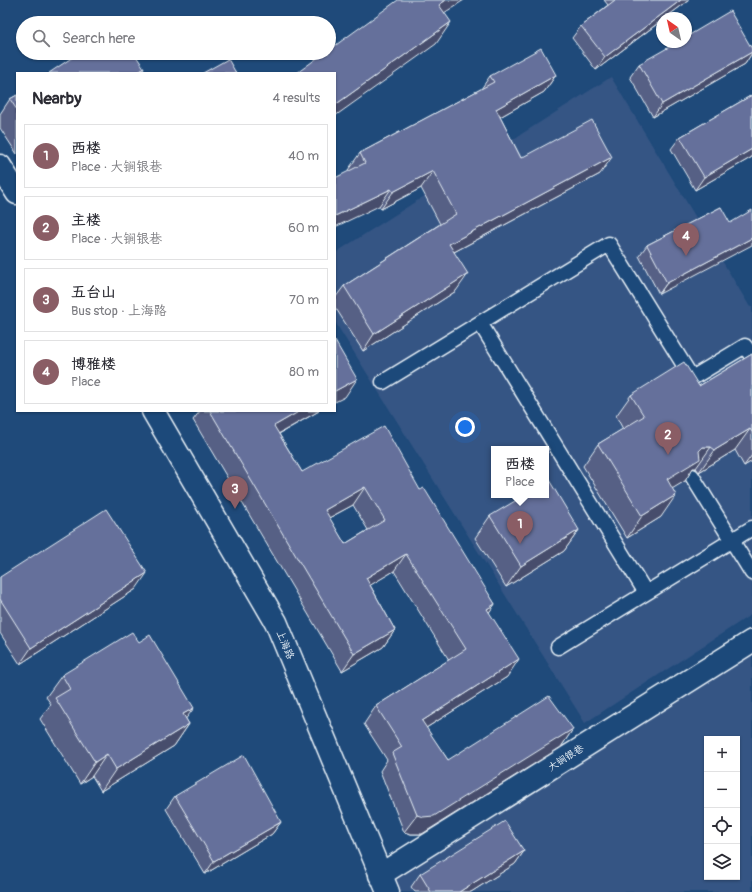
<!DOCTYPE html>
<html lang="en">
<head>
<meta charset="utf-8">
<style>
  :root { --surface:#fff; --page:#f7f7f7; --text:#2b2b33; --muted:#7c7c81; --line:#e1e1e2; --accent:#8a5d65 }
  body { margin:0; font-family:Pangolin,"LXGW WenKai TC",sans-serif; background:var(--page); color:var(--text) }
  .controls { position:absolute; right:12px; bottom:12px; display:grid; overflow:hidden; border-radius:0px; box-shadow:0 1px 3px #0004 }
  .controls button { width:36px; height:36px; display:grid; place-items:center; padding:0; border:0; border-bottom:1px solid var(--line); background:var(--surface); color:var(--text); font:20px sans-serif }
  .compass { position:absolute; left:656px; top:12px; width:36px; height:36px; border-radius:50%; background:var(--surface); box-shadow:0 1px 3px #0004; rotate:326deg }
  .you { position:absolute; left:465px; top:427px; width:14px; height:14px; margin:-10px; border:3px solid #fff; border-radius:50%; background:#1a73e8; box-shadow:0 0 0 6px #1a73e833 }
  .badge { display:grid; place-items:center; width:26px; height:26px; border-radius:50%; background:var(--accent); color:#fff; font-size:13px; font-weight:700 }
  .pin { position:absolute; translate:-50% -33px; filter:drop-shadow(0 1px 2px #0008) }
  .pin::after { content:''; position:absolute; top:21px; width:14px; height:12px; background:inherit; clip-path:polygon(0 0,100% 0,50% 100%) }
  .popup { position:absolute; left:491px; top:446px; width:58px; height:52px; box-sizing:border-box; display:grid; place-content:center; border-radius:0px; background:var(--surface); filter:drop-shadow(0 1px 3px #0005); font-size:13px; white-space:nowrap; color:var(--muted) }
  .popup b { font-size:15px; color:var(--text) }
  .popup::after { content:''; position:absolute; left:50%; top:100%; margin-left:-8px; border:8px solid transparent; border-top-color:var(--surface) }
  .list { margin:0; padding:0; list-style:none }
  h2 { display:flex; justify-content:space-between; align-items:center; height:52px; margin:0; padding:0 16px; font-size:17px }
  h2 small { font-size:13px; font-weight:400; color:var(--muted) }
  .list li { display:grid; grid-template-columns:26px 1fr auto; gap:12px; align-items:center; box-sizing:border-box; height:64px; margin:0 8px 8px; padding:0 8px; border:1px solid var(--line); border-radius:0px }
  .list b { display:block; font-size:15px; white-space:nowrap }
  .list p { margin:0; font-size:13px; white-space:nowrap; color:var(--muted) }
  .list em { font-size:13px; font-style:normal; color:var(--muted) }
  .icon { flex:none; width:22px; height:22px; fill:none; stroke:currentColor; stroke-width:2; stroke-linecap:round; stroke-linejoin:round }
  .map { position:relative; flex:none; width:752px; height:892px; overflow:hidden }
  .search { position:absolute; background:var(--surface); box-shadow:0 1px 3px #0004; left:16px; top:16px; width:320px; height:44px; display:flex; align-items:center; gap:10px; box-sizing:border-box; padding:0 14px; border-radius:22px; color:var(--muted); font-size:15px }
  .panel { position:absolute; background:var(--surface); box-shadow:0 1px 3px #0004; left:16px; top:72px; width:320px; height:340px; border-radius:0px }
  .map>svg:first-child { display:block }
  .built { fill:#345584; fill-rule:evenodd }
  .lines { fill:none; stroke-linecap:round; stroke-linejoin:round }
  .lane-casing { stroke:#e8f1f8; stroke-width:17 }
  .street-casing { stroke:#e8f1f8; stroke-width:25 }
  .secondary-casing { stroke:#e8f1f8; stroke-width:25 }
  .lane { stroke:#1f4a7a; stroke-width:14 }
  .street { stroke:#1f4a7a; stroke-width:22 }
  .secondary { stroke:#1f4a7a; stroke-width:22 }
  .wall { fill:#576085; stroke:#e8f1f8; fill-rule:evenodd }
  .shaded-wall { fill:#474e6c; stroke:#e8f1f8 }
  .building { fill:#65709b; stroke:#e8f1f8; fill-rule:evenodd }
  .labels { text-anchor:middle; dominant-baseline:central; stroke-width:4; stroke-linejoin:round; paint-order:stroke }
  .street-label { font-size:10px; fill:#e8f1f8; stroke:#1f4a7a }
</style>
</head>
<body>
<div class="map">
<svg width="752" height="892" viewBox="0 0 752 892">
  <rect width="100%" height="100%" fill="#1f4a7a"/>
  <filter id="ink" filterUnits="userSpaceOnUse"><feTurbulence type="fractalNoise" baseFrequency=".025" numOctaves="2"/><feDisplacementMap in="SourceGraphic" scale="8" xChannelSelector="R" yChannelSelector="G"/><feConvolveMatrix kernelMatrix="1 2 1 2 8 2 1 2 1" color-interpolation-filters="sRGB"/></filter>
  <g filter="url(#ink)">
    <path class="built" d="M611,77L750,307L752,306V614L585,723L335,322V253ZM494,449H546V495H494Z
      M752,638V892H387L380,875ZM707,739H737V877H707Z"/>
    <g class="lines">
      <g class="lane-casing">
        <path id="lane" d="M480,323L646,593
          M383,382L609,244L692,378L745,346L752,357
          M692,476L752,573
          M558,647L752,528"/>
      </g>
      <g class="street-casing">
        <path id="street" d="M380,875L752,641"/>
      </g>
      <g class="secondary-casing">
        <path id="secondary" d="M0,166L17,193
          M153,411L276,622L388,892"/>
      </g>
      <use href="#lane" class="lane"/>
      <use href="#street" class="street"/>
      <use href="#secondary" class="secondary"/>
    </g>
    <path class="wall" d="M604,0H689L596,70L572,38L581,26L608,5Z
      M752,49V53L745,64L653,117L630,77L639,64Z
      M556,75L544,92L500,117L521,158L600,174L454,252L456,291L363,351L335,307V298L344,286L440,224L421,188L381,209L379,206L348,170L360,153L481,89L490,76Z
      M17,95V154L0,128V114L10,99Z
      M752,95V157L695,190L671,149L680,137Z
      M721,207L659,294L639,256L647,245Z
      M752,354V461L744,466L735,450L699,472L696,468H693L685,481L672,488L661,517L627,538L583,466L598,444L623,429L616,416L631,395L699,386Z
      M200,411H319L279,434L302,472L420,490L495,604L489,612L507,677L426,728L448,760L573,729L561,747L422,834H411L404,832L380,771L387,760L364,724L376,706L449,660L394,571L370,585L395,630L383,647L342,671L193,420ZM353,505L368,530L345,544L329,518Z
      M490,516L579,530L564,551L506,587L475,538Z
      M0,577L136,589L20,664L0,633Z
      M62,675L186,719L189,724L174,746L101,791L92,776L80,784L40,719L51,704L46,697Z
      M175,796L281,822L272,834L205,874L166,809Z
      M524,851L515,864L471,892H415L411,887L420,874Z"/>
    <path class="shaded-wall" d="M446,0H464L424,26L439,5Z
      M681,0H689L665,18H662V20L596,70L605,57Z
      M451,22L436,44L335,116V105Z
      M752,52V53L745,64L653,117L662,104Z
      M144,68L141,73H137Z
      M556,75L544,92L484,126L496,109Z
      M752,149V157L695,190L704,177Z
      M612,157L600,174L437,261L449,244Z
      M433,171L421,188L381,209L393,192Z
      M391,189L379,206L335,227V216Z
      M752,238V245L659,294L667,283Z
      M468,274L456,291L363,351L374,334Z
      M357,379L345,397L335,402V391Z
      M300,411H319L262,443L274,426Z
      M750,429L735,450L699,472L715,450Z
      M703,447H711L696,468H693L685,481L652,501L667,479Z
      M752,455V461L744,466Z
      M365,487L353,505L312,527L325,510Z
      M676,495L661,517L627,538L642,516Z
      M579,530L564,551L506,587L521,566Z
      M406,554L394,571L354,595L366,578Z
      M147,573L136,589L20,664L31,648Z
      M495,604L483,621L487,609Z
      M395,630L383,647L342,671L354,654Z
      M519,659L507,677L410,738L422,721Z
      M194,708L178,729L183,714Z
      M189,724L174,746L101,791L116,769Z
      M573,729L561,747L422,834H411L404,832L417,815Z
      M107,754L92,776L80,784L95,762Z
      M281,822L272,834L205,874L214,861Z
      M524,851L515,864L471,892H459Z"/>
    <path class="building" d="M398,0H446L439,5L451,22L335,105V73H297L324,53H329V50Z
      M615,0H681L605,57L581,26Z
      M730,11L752,49V52L662,104L639,64L678,42H686V37Z
      M541,48L556,75L496,109L521,158L592,120L612,157L449,244L468,274L374,334L344,286L456,214L433,171L393,192L391,189L335,216V178L365,163L360,153L494,82L490,76Z
      M79,53H134L144,68L137,73H49Z
      M228,59L236,73H203Z
      M17,95V110L10,99Z
      M752,95V149L704,177L680,137Z
      M721,207L730,223L752,210V238L667,283L647,245Z
      M335,341L357,379L335,391Z
      M752,354V432L750,429L715,450L711,447H703L699,451L700,459L667,479L676,495L642,516L598,444L644,416L631,395L684,362L699,386Z
      M210,411H300L274,426L302,472L384,426L420,490L424,488L495,604L487,609L519,659L422,721L448,760L549,696L573,729L434,816L423,817L417,815L392,753L402,747L376,706L466,649L406,554L366,578L395,630L354,654ZM365,487L385,520L345,544L325,510Z
      M549,480L579,530L521,566L490,516L525,495H546V482Z
      M106,509L147,573L31,648L0,599V577Z
      M132,632L139,642L150,635L194,708L183,714L189,724L116,769L107,754L95,762L55,698L70,689L62,675Z
      M244,755L281,822L214,861L175,796Z
      M505,821L524,851L459,892H431L420,874Z"/>
  </g>
  <g class="labels">
    <g class="street-label">
      <text transform="translate(285 645) rotate(67)">上海路</text>
      <text transform="translate(566 758) rotate(-32)">大锏银巷</text>
    </g>
  </g>
</svg>
<div class="controls">
<button>+</button>
<button>−</button>
<button><svg class="icon" aria-label="locate" viewBox="0 0 24 24"><circle cx="12" cy="12" r="6"/><path d="M12 2v4M12 18v4M2 12h4M18 12h4"/></svg></button>
<button><svg class="icon" aria-label="layers" viewBox="0 0 24 24"><path d="M12 4l9 5-9 5-9-5zM3 14l9 5 9-5"/></svg></button>
</div>
<svg class="compass" viewBox="-18 -18 36 36"><path d="M0-13l5 13h-10z" fill="#e53935"/><path d="M0 13l5-13h-10z" fill="#7c7c81"/></svg>
<div class="you"></div>
<div class="pin badge" style="left:520px;top:544px">1</div>
<div class="popup"><b>西楼</b>Place</div>
<div class="pin badge" style="left:668px;top:455px">2</div>
<div class="pin badge" style="left:235px;top:509px">3</div>
<div class="pin badge" style="left:686px;top:256px">4</div>
<div class="search"><svg class="icon" aria-label="search" viewBox="0 0 24 24"><circle cx="10" cy="10" r="6"/><path d="M15 15l6 6"/></svg>Search here</div>
<section class="panel">
<h2>Nearby<small>4 results</small></h2>
<ul class="list">
<li><span class="badge">1</span><div><b>西楼</b><p>Place · 大锏银巷</p></div><em>40 m</em></li>
<li><span class="badge">2</span><div><b>主楼</b><p>Place · 大锏银巷</p></div><em>60 m</em></li>
<li><span class="badge">3</span><div><b>五台山</b><p>Bus stop · 上海路</p></div><em>70 m</em></li>
<li><span class="badge">4</span><div><b>博雅楼</b><p>Place</p></div><em>80 m</em></li>
</ul>
</section>
</div>
</body>
</html>
